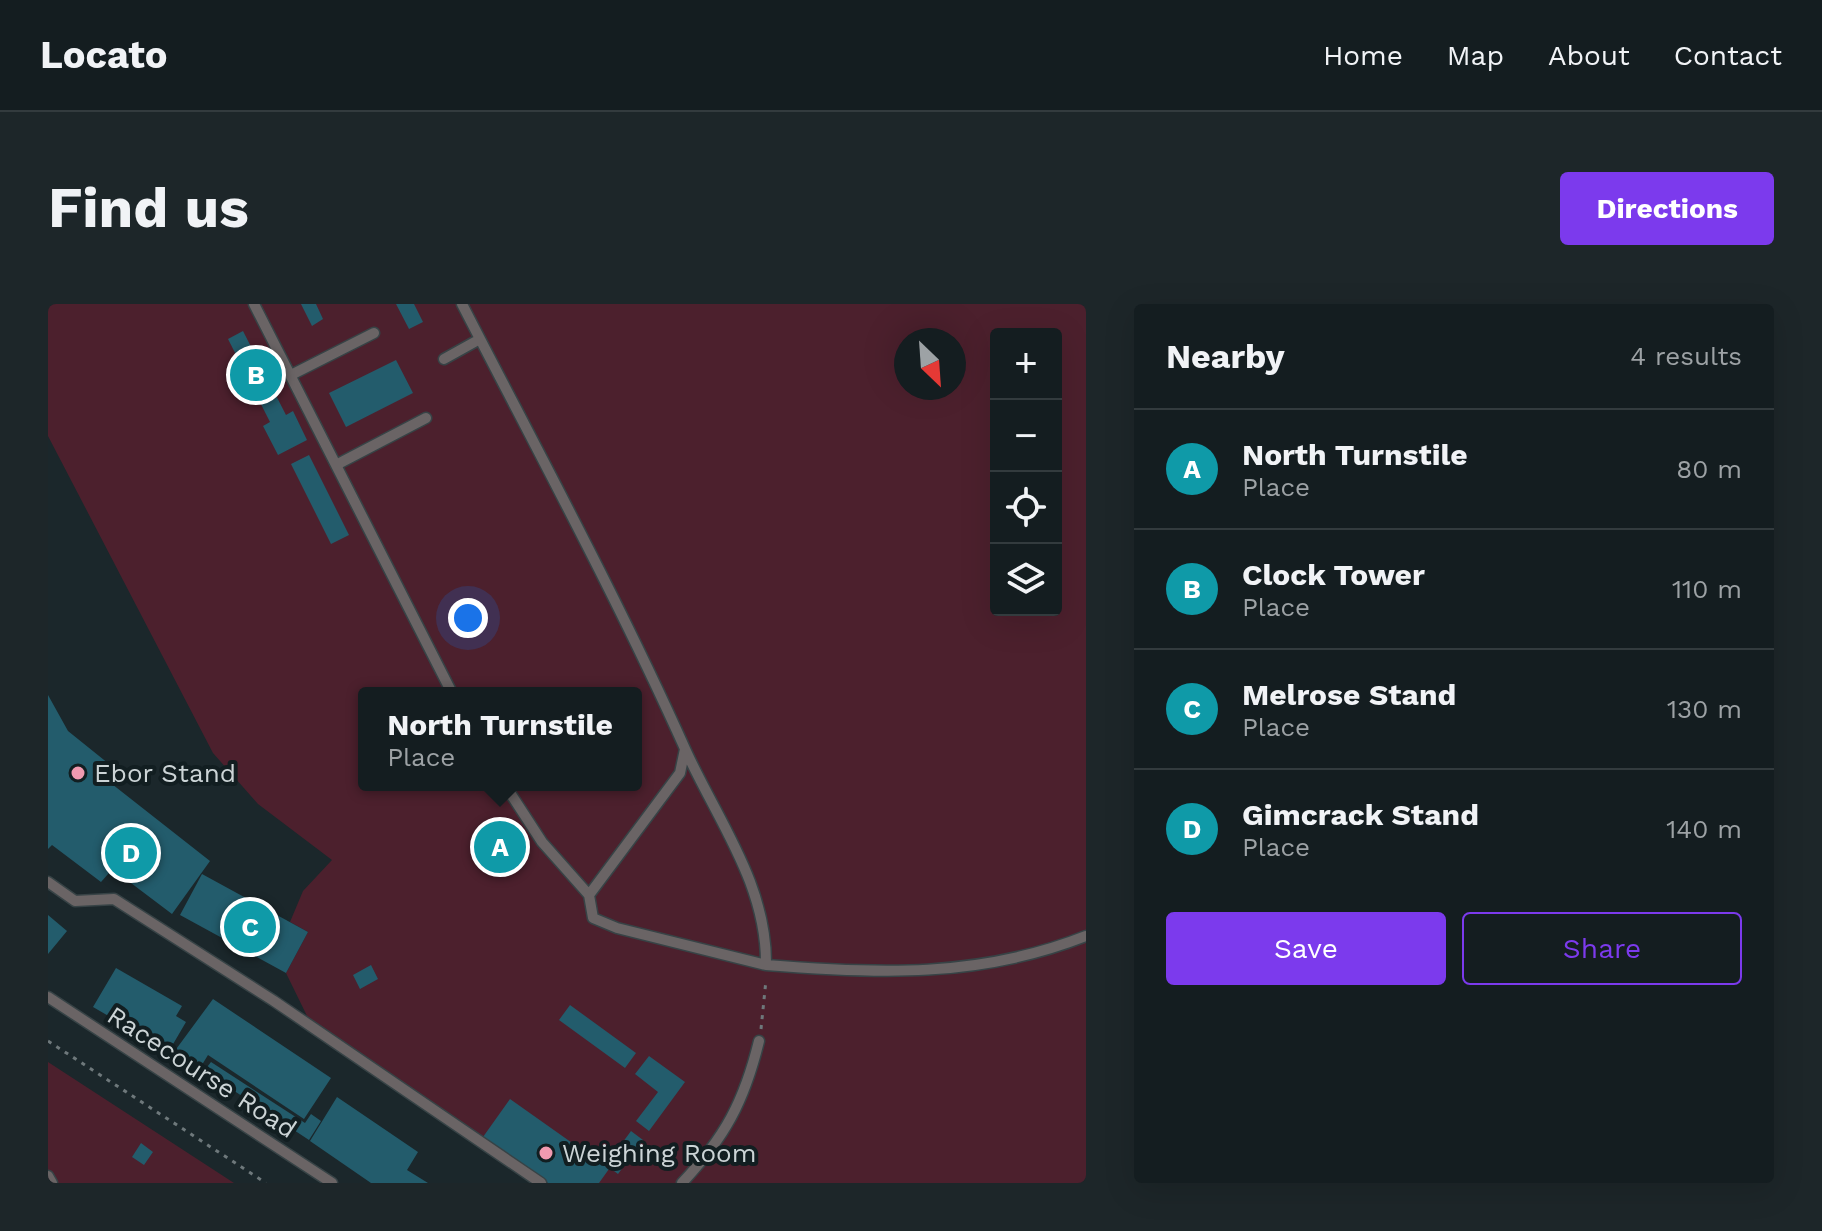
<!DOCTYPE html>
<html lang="en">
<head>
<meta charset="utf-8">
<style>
  :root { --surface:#141d20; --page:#1d2629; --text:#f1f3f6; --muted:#9da2a5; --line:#333b3e; --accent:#7c3aed }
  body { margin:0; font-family:"Work Sans",sans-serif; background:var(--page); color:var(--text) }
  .controls { position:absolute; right:24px; top:24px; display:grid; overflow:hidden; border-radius:8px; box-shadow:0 8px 32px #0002 }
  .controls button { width:72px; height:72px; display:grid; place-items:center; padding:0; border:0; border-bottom:2px solid var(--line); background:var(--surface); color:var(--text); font:40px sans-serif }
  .compass { position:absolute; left:846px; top:24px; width:72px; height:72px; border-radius:50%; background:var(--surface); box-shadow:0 8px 32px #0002; rotate:155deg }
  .you { position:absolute; left:420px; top:314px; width:28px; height:28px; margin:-20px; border:6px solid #fff; border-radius:50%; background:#1a73e8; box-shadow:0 0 0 12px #1a73e833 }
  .badge { display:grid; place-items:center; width:52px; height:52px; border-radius:50%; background:var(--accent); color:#fff; font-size:26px; font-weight:700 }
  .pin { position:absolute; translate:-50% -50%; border:4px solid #fff; box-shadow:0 2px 8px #0006 }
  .popup { position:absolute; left:310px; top:383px; width:284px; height:104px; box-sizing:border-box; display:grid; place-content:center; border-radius:8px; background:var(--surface); filter:drop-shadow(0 2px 6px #0005); font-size:26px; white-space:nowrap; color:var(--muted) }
  .popup b { font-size:30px; color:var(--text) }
  .popup::after { content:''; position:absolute; left:50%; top:100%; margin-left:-16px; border:16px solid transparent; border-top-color:var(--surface) }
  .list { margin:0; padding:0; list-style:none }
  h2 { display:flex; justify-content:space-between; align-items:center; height:104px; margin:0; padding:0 32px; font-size:34px }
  h2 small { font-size:26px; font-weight:400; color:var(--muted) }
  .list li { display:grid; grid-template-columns:52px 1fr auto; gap:24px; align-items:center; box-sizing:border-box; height:120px; padding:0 32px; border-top:2px solid var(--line) }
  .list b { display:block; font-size:30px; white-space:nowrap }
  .list p { margin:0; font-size:26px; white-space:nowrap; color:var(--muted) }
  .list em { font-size:26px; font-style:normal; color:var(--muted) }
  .actions { display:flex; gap:16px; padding:24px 32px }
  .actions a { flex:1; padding:18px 0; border:2px solid var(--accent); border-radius:8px; text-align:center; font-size:28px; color:var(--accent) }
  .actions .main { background:var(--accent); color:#fff }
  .icon { flex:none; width:44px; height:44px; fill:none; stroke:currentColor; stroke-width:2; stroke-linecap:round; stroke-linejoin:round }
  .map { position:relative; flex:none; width:1038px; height:879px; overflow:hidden; border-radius:8px }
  header { display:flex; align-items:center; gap:48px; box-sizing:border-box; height:112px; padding:0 40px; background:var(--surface); border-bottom:2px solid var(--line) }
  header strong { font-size:38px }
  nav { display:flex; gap:44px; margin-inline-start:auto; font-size:28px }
  .intro { display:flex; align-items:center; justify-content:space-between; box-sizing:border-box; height:192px; padding:0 48px }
  h1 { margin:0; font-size:56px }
  .button { padding:20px 36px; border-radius:8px; background:var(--accent); color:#fff; font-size:28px; font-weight:700 }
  main { display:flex; gap:48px; padding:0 48px }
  aside { flex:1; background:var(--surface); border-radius:8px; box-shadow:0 8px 32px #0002 }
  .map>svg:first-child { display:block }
  .green { fill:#4c202d; fill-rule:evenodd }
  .building { fill:#235c6c }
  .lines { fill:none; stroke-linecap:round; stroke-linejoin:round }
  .service-casing { stroke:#374346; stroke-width:13 }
  .path { stroke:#6e787b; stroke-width:3; stroke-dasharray:4 6; stroke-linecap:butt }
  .service { stroke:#6a6465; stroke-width:10 }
  .poi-dot { fill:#f19ab0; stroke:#121e21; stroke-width:3 }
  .labels { text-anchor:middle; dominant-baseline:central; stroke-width:8; stroke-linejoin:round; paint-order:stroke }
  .poi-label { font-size:26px; fill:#ccd4d6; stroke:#121e21; text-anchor:start }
  .street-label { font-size:26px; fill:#ccd4d6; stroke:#121e21 }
</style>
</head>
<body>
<header>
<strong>Locato</strong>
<nav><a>Home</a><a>Map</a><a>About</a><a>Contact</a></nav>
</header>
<div class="intro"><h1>Find us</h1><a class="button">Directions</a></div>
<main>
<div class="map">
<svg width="1038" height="879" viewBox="0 0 1038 879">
  <rect width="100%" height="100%" fill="#1b272b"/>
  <path class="green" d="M0,0H1038V879H500L261,716L238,669L260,628L242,618L255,587L284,556L210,500L165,449L0,132ZM948,30H1008V306H948ZM858,36H906V84H858ZM316,389H588V481H316Z
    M0,758L186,879H0Z"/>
  <path class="building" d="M253,0H268L275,15L264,22Z
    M348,0H366L375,18L361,25Z
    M195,27L238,111L245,107L259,136L230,151L215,122L222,118L180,35Z
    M348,56L365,89L298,123L281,89Z
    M261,151L301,231L283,240L243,160Z
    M0,391L20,427L66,464L55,473L162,557L124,610L75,573L72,577L61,569L53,578L4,541L0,545Z
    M464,519L471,525L440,566L433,561Z
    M154,570L260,628L238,669L132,611Z
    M0,611L19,627L0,650Z
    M323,661L330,675L312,685L305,671Z
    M68,664L134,702L128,712L138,718L121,747L45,703Z
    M165,695L283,774L256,815L160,751L152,764L126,748Z
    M522,701L588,749L577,764L511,716Z
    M601,752L637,778L601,827L588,817L610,788L587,770Z
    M163,758L257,819L263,810L273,817L261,836L156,767Z
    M289,793L370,848L359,866L380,879H323L262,837Z
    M462,795L561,865L551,879H500L435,833Z
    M583,827L595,836L570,870L558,861Z
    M93,839L105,848L96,861L84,853Z"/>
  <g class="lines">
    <g class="service-casing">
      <path id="service" d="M206,0L404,389
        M414,0C490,148 570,295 638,447C670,517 719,581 718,661C829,670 932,674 1038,632
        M396,55L432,35
        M243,71L326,29
        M288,161L378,114
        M637,445L632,469L541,591L545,614L569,624L718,661
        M457,481L494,538L541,591
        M0,578L27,597L66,595L226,697L493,879
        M0,693L284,879
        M0,872L4,879
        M634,879C677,833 696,798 711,737"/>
    </g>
    <path class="path" d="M713,725L718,676
      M0,737L218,879"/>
    <use href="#service" class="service"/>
  </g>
  <g class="poi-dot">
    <circle cx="30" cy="469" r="8"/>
    <circle cx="498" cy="849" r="8"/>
  </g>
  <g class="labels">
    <g class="poi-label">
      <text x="46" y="469">Ebor Stand</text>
      <text x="514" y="849">Weighing Room</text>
    </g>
    <g class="street-label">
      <text transform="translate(154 768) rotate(33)">Racecourse Road</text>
    </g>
  </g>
</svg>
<div class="controls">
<button>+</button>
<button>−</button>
<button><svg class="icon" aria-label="locate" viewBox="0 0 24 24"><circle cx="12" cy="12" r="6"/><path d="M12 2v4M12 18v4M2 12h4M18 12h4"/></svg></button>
<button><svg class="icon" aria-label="layers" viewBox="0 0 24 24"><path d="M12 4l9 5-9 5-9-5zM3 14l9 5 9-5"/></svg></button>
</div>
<svg class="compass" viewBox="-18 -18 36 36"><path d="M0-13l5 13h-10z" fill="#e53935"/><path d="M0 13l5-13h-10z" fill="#9da2a5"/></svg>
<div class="you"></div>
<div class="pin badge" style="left:452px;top:543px;background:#0f9aa8">A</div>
<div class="popup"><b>North Turnstile</b>Place</div>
<div class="pin badge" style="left:208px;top:71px;background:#0f9aa8">B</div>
<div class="pin badge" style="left:202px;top:623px;background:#0f9aa8">C</div>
<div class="pin badge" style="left:83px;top:549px;background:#0f9aa8">D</div>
</div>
<aside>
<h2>Nearby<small>4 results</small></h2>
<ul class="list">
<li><span class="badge" style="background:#0f9aa8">A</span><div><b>North Turnstile</b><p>Place</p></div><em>80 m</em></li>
<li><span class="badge" style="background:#0f9aa8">B</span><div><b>Clock Tower</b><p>Place</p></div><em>110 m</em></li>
<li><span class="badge" style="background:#0f9aa8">C</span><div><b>Melrose Stand</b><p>Place</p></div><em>130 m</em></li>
<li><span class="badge" style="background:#0f9aa8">D</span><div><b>Gimcrack Stand</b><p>Place</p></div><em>140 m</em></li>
</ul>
<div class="actions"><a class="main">Save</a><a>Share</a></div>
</aside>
</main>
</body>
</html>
